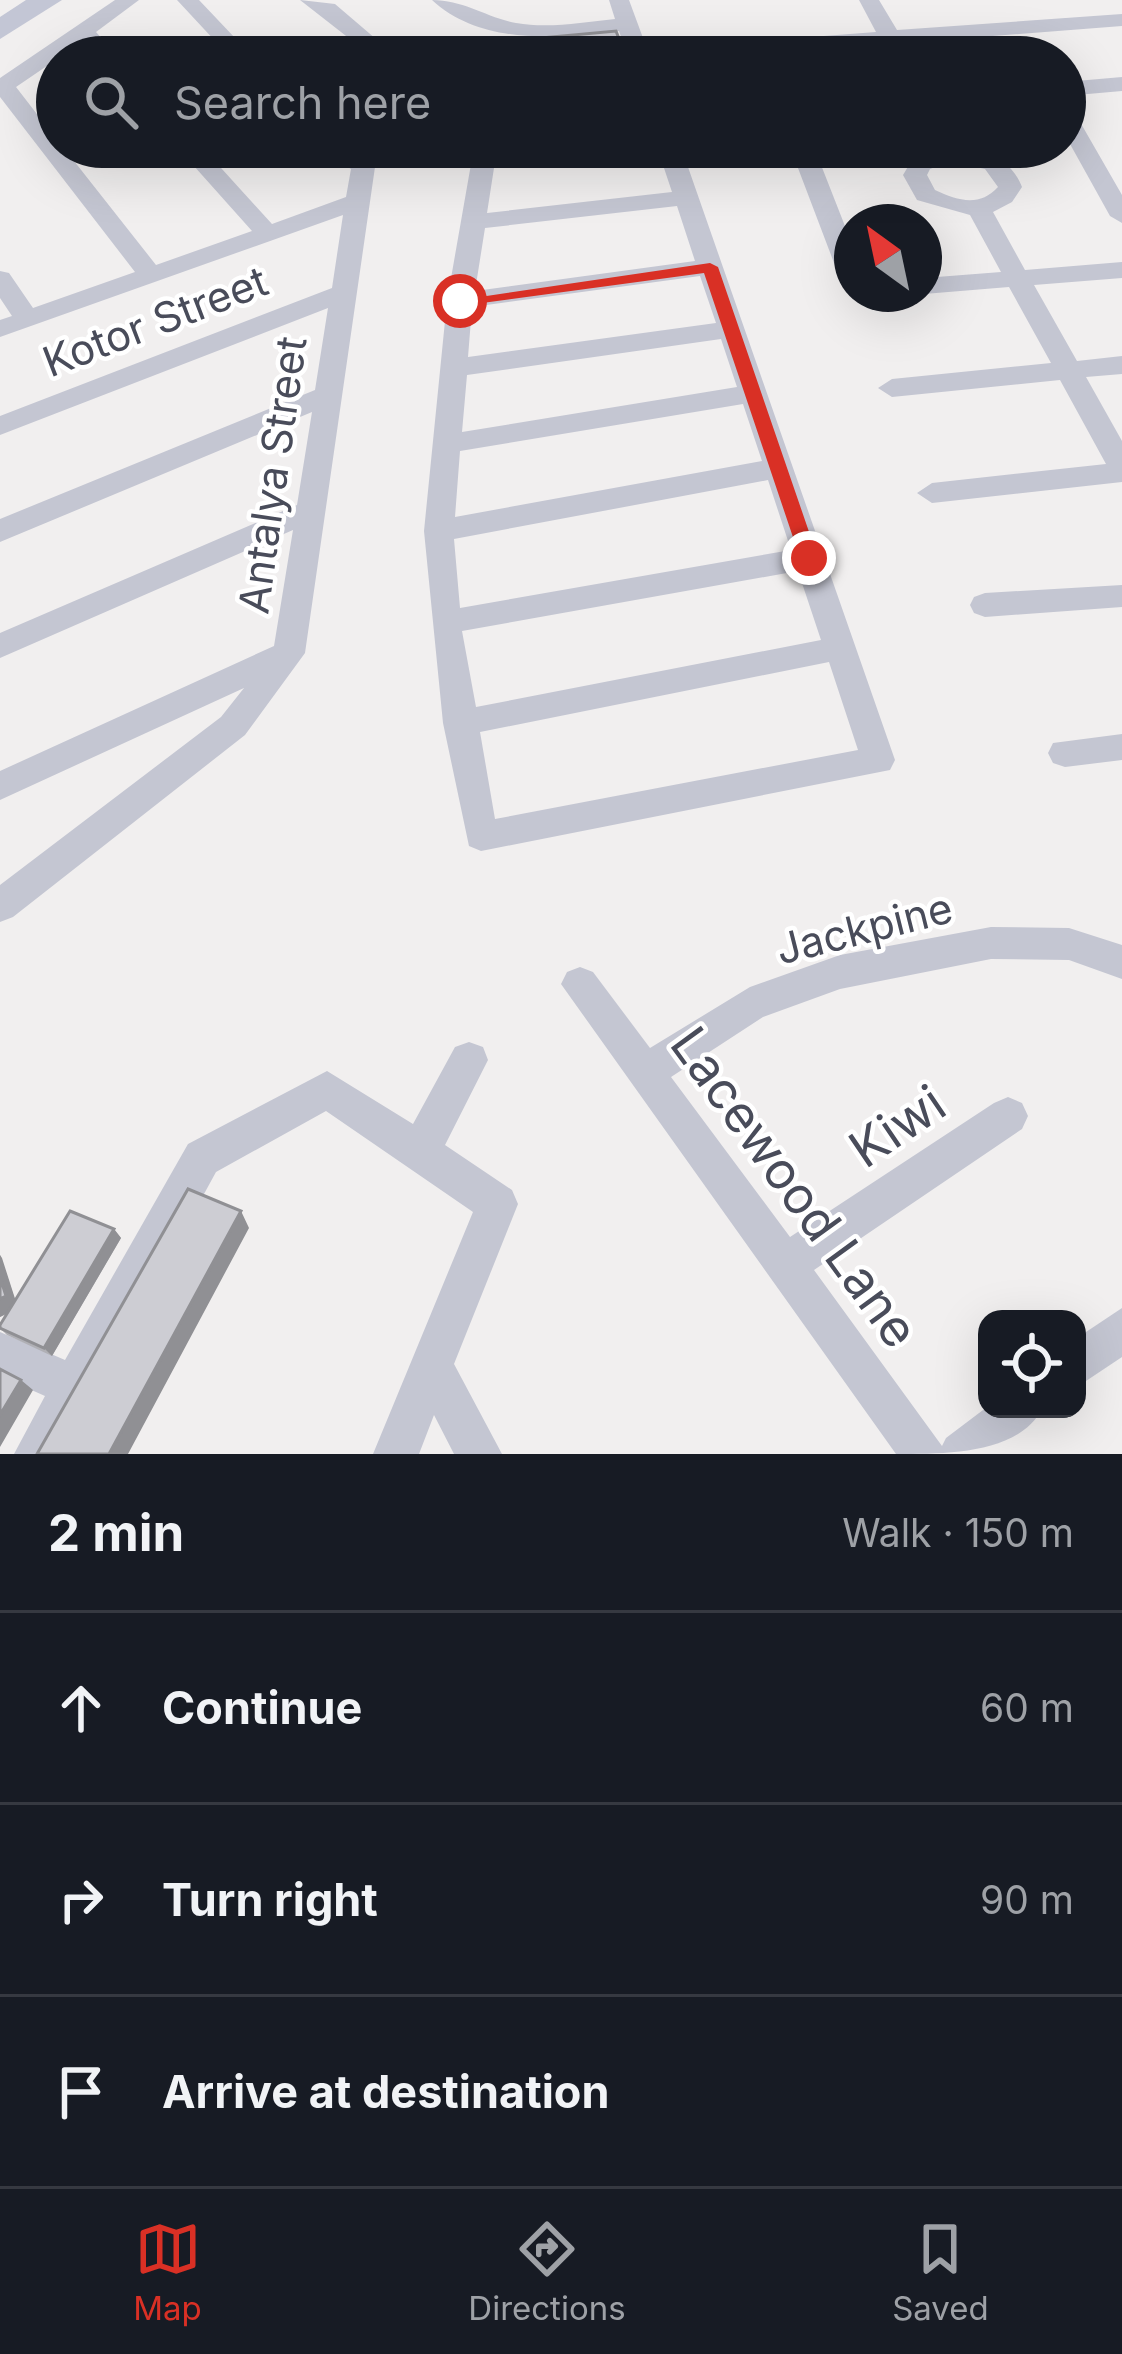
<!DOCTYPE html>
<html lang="en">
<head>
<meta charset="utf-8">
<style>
  :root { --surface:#171b24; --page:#20242c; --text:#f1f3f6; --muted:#9ea1a6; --line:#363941; --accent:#d93025 }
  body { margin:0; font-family:Inter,sans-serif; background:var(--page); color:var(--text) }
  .controls { position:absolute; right:36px; bottom:36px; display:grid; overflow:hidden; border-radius:24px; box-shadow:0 12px 48px #0002 }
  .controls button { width:108px; height:108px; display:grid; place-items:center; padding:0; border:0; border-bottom:3px solid var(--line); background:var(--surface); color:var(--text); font:60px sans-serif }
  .compass { position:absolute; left:834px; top:204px; width:108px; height:108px; border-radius:50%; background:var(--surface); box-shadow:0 12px 48px #0002; rotate:327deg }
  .stop { position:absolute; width:36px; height:36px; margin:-27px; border:9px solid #d93025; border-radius:50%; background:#fff }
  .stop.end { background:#d93025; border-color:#fff; box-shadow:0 3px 12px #0008 }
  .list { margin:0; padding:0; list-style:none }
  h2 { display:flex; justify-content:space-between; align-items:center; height:156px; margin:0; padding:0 48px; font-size:51px }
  h2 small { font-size:39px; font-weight:400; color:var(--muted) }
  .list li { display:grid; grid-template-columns:78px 1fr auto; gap:36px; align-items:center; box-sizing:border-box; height:192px; padding:0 48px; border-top:3px solid var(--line) }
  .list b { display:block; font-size:45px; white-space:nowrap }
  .list em { font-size:39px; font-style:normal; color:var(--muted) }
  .icon { flex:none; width:66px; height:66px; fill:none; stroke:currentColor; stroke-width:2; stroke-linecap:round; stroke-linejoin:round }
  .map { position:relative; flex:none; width:1122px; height:1454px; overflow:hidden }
  .search { position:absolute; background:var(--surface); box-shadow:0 12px 48px #0002; left:36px; right:36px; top:36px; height:132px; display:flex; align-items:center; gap:30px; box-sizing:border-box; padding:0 42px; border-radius:66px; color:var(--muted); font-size:45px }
  .sheet { height:732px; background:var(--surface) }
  nav { display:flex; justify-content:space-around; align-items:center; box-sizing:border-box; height:168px; border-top:3px solid var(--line); background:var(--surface); font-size:33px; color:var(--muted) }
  nav a { display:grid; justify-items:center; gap:6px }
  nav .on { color:var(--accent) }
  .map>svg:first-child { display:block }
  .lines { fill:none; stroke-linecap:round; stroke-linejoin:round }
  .street { fill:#c4c6d2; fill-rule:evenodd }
  .secondary { fill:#c3c6d5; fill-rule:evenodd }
  .wall { fill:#b0b0b5 }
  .shaded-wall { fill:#909094 }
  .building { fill:#cdcdd3; stroke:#909094; stroke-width:3 }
  .route { fill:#d93025 }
  .labels { text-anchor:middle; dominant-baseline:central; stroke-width:9; stroke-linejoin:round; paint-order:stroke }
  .street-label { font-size:42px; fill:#494c5a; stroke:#fff }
  .near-street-label { font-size:51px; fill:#494c5a; stroke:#fff }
</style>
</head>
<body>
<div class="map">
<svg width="1122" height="1454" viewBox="0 0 1122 1454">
  <rect width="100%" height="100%" fill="#f1efef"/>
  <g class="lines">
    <path class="street" d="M115,0H139L96,32L118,57H95L82,42L16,87L57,140V147H63L156,265L252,231L177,147H202L272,224L346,197L351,169L318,147H347L360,155L367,147H391L375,167L305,653L245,735L13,917L0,922V885L221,717L244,688L0,800V771L274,646L293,530L0,658V633L297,505L312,412L0,542V519L315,390L328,308L0,435V416L332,288L343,215L0,337V320L12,316L0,298V271L9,273L33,308L135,272L0,97V78Z
      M177,0H199L253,57H230Z
      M300,0L335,4L397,57H373Z
      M432,0C464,0 485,17 516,23C549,29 583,22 615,19L609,0H629L650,57H628L619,31C557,38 482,46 432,0Z
      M859,0H879L897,30L1122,14V26L904,43L909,51L900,57L890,56L883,44L745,54L734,48L745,42L876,32Z
      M1122,77V91L1065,96V82Z
      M1065,108L1076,115L1122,195V223L1110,216L1065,135Z
      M474,147H498L497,153L608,147L596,154L494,168L487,213L672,192L657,147H681L895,760L890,770L481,851L469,846L443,723L424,531L447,301ZM677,206L695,261L475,291L485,228ZM700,276L716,323L468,357L472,307ZM721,339L737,387L462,432L467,375ZM743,404L762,461L455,517L460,451ZM768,480L791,550L460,608L454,539ZM798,571L821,640L476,707L462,631ZM829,662L858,750L495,819L480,732Z
      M790,147H814L852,244V284L839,276Z
      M947,147C979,149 1009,154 1022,187L1012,202L993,212L1025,270L1122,262V278L1034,285L1077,361L1122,356V374L1086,377L1122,441V482L932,503L917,493L932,483L1106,464L1060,380L892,397L878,388L892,379L1051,363L1009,287L924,294V278L1001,272L970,215L917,200L903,175L912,160ZM950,161L985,169L998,187C980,207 958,201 935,190L927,175L930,169Z
      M1122,585V607L985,617L974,613L970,605L974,597L985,593Z
      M1122,734V760L1065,767L1053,763L1048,753L1053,743Z
      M991,927L1069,928L1122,945V979L1069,960L991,959L840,989L763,1017L671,1077L790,1237L994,1103L1008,1097L1022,1103L1028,1116L1022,1129L814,1270L942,1446L946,1438L987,1407L1042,1409C1018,1454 948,1454 896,1454L561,984L567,972L580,967L593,972L650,1048L750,987L840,955Z
      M469,1042L483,1047L488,1060L445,1145L512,1190L518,1204L454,1364L502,1454H454L434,1415L419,1454H373L473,1212L326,1111L216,1172L62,1454H14L45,1396L0,1376V1332L65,1360L188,1144L327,1071L413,1124L455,1047Z
      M1122,1308V1357L1077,1387V1338Z"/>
    <path class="secondary" d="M26,0H62L0,39V17Z"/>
  </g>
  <path class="wall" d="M114,1229L121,1238L52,1356L7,1335L0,1328L6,1314L0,1317V1255L15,1300Z"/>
  <path class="shaded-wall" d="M241,1211L249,1228L128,1454H109Z
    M114,1229L121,1238L52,1356L44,1348Z
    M0,1255L2,1258L18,1308L0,1317Z
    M21,1380L33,1390L0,1447V1415Z"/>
  <path class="building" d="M616,31L626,57H513L508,41Z
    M188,1189L241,1211L109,1454H37Z
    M70,1211L114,1229L44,1348L0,1328V1325Z
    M0,1277L6,1296L0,1299Z
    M0,1369L21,1380L0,1415Z"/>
  <path class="route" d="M710,263L718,267L818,558L815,563H802L800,558L704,273L460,306L453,301Z"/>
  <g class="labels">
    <g class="street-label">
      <text transform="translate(155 321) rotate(-21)">Kotor Street</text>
      <text transform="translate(272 475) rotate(-82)">Antalya Street</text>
      <text transform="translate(864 928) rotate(-14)">Jackpine</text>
    </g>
    <g class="near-street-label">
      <text transform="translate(897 1126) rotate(-34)">Kiwi</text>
      <text transform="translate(795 1187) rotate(54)">Lacewood Lane</text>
    </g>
  </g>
</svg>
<div class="controls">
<button><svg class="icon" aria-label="locate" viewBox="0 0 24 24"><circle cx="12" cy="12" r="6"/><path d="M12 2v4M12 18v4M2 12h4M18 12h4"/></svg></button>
</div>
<svg class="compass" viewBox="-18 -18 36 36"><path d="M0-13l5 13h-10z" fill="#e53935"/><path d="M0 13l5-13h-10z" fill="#9ea1a6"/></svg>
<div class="stop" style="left:460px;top:301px"></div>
<div class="stop end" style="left:809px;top:558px"></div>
<div class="search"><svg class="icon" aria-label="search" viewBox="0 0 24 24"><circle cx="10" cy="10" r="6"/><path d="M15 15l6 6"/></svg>Search here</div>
</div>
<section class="sheet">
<h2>2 min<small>Walk · 150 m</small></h2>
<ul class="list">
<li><svg class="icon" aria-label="ahead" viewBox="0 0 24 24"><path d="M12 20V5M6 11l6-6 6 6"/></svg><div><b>Continue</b></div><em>60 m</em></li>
<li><svg class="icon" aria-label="right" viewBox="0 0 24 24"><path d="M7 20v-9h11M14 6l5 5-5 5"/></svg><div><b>Turn right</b></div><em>90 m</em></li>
<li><svg class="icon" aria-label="arrive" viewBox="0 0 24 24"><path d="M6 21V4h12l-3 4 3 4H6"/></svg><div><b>Arrive at destination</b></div></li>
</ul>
</section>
<nav>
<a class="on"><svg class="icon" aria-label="map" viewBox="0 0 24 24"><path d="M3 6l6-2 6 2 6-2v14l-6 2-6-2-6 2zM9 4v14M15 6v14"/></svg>Map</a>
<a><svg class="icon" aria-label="directions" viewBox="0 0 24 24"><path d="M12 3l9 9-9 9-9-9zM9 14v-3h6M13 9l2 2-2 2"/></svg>Directions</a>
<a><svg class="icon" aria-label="saved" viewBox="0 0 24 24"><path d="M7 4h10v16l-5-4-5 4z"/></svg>Saved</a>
</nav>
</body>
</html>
